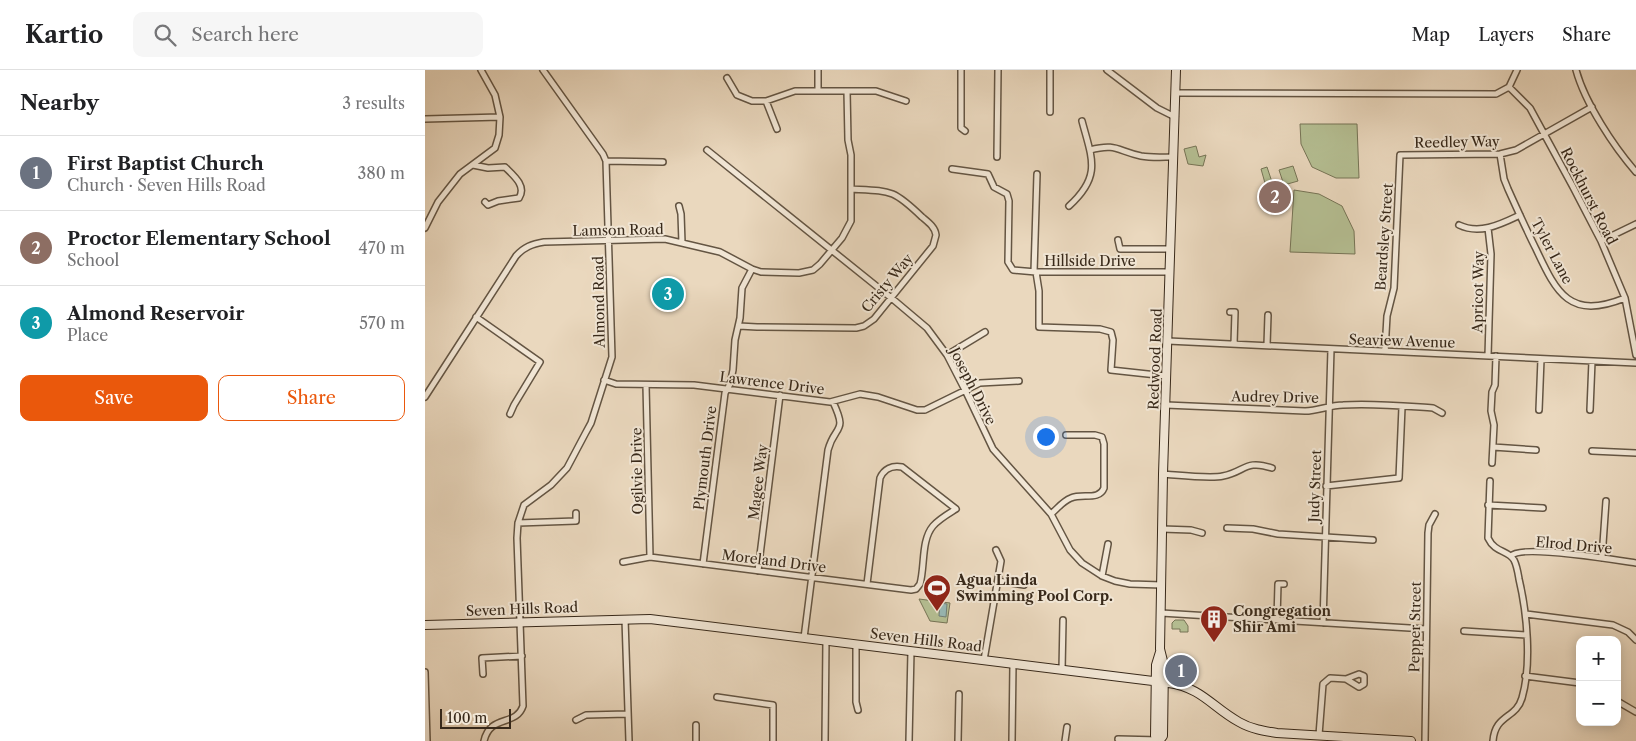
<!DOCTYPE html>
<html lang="en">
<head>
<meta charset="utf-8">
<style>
  :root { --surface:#fff; --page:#f6f6f6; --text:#202124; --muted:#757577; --line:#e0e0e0; --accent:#ea580c }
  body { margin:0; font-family:"Libre Caslon Text",serif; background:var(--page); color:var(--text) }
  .controls { position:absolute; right:15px; bottom:15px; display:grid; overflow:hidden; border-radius:10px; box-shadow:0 2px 12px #0003 }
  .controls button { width:45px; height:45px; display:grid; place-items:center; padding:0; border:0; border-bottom:1px solid var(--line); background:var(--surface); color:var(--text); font:25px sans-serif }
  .scale { position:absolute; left:15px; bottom:12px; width:71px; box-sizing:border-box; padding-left:5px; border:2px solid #38291a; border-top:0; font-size:14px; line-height:18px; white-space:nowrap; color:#38291a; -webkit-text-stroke:4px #f1e6d5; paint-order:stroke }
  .you { position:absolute; left:620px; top:366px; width:18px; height:18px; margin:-12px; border:4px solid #fff; border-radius:50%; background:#1a73e8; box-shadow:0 0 0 8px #1a73e833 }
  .badge { display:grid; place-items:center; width:32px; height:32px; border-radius:50%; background:var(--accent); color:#fff; font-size:16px; font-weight:700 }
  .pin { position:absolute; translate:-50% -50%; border:2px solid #fff; box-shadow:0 1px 5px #0006 }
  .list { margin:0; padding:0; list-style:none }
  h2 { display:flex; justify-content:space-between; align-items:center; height:65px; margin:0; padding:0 20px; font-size:21px }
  h2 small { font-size:16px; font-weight:400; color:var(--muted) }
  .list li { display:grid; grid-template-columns:32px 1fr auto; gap:15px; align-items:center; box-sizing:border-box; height:75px; padding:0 20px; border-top:1px solid var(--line) }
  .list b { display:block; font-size:19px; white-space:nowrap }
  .list p { margin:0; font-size:16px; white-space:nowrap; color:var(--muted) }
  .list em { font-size:16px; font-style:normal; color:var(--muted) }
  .actions { display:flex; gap:10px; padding:15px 20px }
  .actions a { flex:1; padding:11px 0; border:1px solid var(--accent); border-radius:10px; text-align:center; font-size:18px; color:var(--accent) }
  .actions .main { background:var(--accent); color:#fff }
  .icon { flex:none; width:28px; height:28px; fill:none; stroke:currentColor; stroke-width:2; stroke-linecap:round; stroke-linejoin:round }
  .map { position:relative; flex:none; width:1211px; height:671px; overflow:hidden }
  header { display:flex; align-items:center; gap:30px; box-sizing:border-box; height:70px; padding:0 25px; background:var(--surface); border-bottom:1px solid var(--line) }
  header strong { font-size:24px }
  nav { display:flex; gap:28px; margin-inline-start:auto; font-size:18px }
  .search { width:350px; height:45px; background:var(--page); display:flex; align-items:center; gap:12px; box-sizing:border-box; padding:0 18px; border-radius:10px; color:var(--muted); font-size:19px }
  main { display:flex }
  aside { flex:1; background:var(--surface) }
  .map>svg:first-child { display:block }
  .green { fill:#b5bf93; stroke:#767456 }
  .water { fill:#98b9b6; stroke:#727f78 }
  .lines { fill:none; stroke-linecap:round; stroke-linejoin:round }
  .street-casing { stroke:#645543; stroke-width:8 }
  .secondary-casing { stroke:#38291a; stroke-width:10 }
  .street { stroke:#f1e6d5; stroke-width:5 }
  .secondary { stroke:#f1e6d5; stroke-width:8 }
  .labels { text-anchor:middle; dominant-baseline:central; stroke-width:4; stroke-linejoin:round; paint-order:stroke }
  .street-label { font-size:14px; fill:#38291a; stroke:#f1e6d5 }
  .poi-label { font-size:14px; font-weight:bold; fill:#38291a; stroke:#f1e6d5; text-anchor:start }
</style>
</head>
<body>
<header>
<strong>Kartio</strong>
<div class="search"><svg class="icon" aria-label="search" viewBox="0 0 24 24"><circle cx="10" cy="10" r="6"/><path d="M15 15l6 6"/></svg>Search here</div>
<nav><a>Map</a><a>Layers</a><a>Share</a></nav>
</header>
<main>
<aside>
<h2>Nearby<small>3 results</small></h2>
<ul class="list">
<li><span class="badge" style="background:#6b7280">1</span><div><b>First Baptist Church</b><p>Church · Seven Hills Road</p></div><em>380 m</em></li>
<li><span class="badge" style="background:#8d6e63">2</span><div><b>Proctor Elementary School</b><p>School</p></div><em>470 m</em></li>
<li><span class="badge" style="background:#0f9aa8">3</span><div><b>Almond Reservoir</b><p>Place</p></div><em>570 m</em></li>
</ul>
<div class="actions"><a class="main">Save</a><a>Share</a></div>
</aside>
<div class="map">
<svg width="1211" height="671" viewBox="0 0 1211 671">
  <rect width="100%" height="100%" fill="#ead8be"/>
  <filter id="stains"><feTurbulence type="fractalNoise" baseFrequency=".004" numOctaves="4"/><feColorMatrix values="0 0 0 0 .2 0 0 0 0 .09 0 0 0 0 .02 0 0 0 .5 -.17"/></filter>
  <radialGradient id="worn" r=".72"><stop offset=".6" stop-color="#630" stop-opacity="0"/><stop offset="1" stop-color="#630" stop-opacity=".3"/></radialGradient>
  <path class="green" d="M875,54H932L934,108H911L887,97L876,74Z
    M771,76L774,87L781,85L778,96L763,94L759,79Z
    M868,96L873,111L859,115L854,100Z
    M842,97L849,118L842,120L836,99Z
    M869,120L894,124L917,136L929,161L930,184L865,182Z
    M494,529L525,533L522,553L505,551Z
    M750,550H759L763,556V562H755V559H747V553Z"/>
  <path class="water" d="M515,533L522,534L521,547L514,546Z"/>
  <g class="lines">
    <g class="street-casing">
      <path id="street" d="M536,0V58L540,61
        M682,0L732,38L750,47
        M1151,0C1160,33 1189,77 1211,102
        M302,8L312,25L327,31H341L370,21H451L481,31
        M1084,17L1105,38L1148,117L1176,171L1200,228L1211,285
        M393,21V0
        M751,23L1071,24L1084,17L1092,0
        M341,31L352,59
        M625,42V0
        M0,49L75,47
        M282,80L470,231L502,258L522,285L540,320L568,379L626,444L645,480L657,493L677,506L690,511L705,514L737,515
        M665,80C692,73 692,81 716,86C727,88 738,87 749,87
        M1075,84L1079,109L1083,119C1092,139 1101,159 1111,179C1132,224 1145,250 1200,228
        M572,87L573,0
        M181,91L238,92
        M48,95L63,98L80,97C88,105 102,116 94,128L73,131L63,135L60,132
        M527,99L563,104L569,117L582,124L584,131L583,192L588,200L611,202H745
        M254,136L256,144L257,173
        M644,136C677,106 667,89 657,51
        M1034,155C1055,165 1076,154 1095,145
        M0,158L13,132L35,104L70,78L74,65L75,47L70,25L56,0
        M693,170L695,179H746
        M1176,171L1211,154
        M609,202L612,104
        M611,202L614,221V257L675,259L686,262L688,270L686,300L741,306
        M805,242H810L809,274
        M51,247L115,292L89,335L85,344
        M314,256L332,257L431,258L439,256L449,249L508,176L511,165C510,157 503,152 497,147C468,119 466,121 426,119
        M743,271L1211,293
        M842,275L843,245
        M960,281L962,246L969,218L975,85L1075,84L1091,80L1167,37
        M522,285L560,262
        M1063,286L1066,184L1063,158
        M179,310L191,314L269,315L405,332L435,324L453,327L492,340H500L555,313L594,311
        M221,315L225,487
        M0,327L91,186C99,177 107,174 119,172L240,169L295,182L327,199L336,202L374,203L388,200L395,194L417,168L426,151V85L423,70L422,21
        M741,335L880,341C893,341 905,335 918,335C948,333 979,336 1008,338L1017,343
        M1114,340L1116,289
        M1165,340L1167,291
        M1068,377L1111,380
        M1167,381L1211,383
        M1067,393L1069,355L1066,341L1067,322L1070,315L1071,286
        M738,404C753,405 785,409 798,406C820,402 820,389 847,398
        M1065,411L1063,468C1070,483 1083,480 1089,490C1092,496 1093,503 1094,509C1102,543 1107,594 1097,628C1091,649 1070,644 1068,671
        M901,416L974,408L977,337
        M1063,435L1118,438
        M626,444C633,438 638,431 646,428C657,423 674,431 679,418V374L677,367L670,365H641
        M93,453L151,451V443
        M802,458L828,459L853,464L948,470
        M737,459L766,460L777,463
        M1086,486C1096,474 1191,490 1211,493
        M1177,488L1181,431
        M198,492L225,487L486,520L491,519L495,514C500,496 496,470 508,456C514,449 523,444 531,439L477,397C467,395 459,399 455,408L442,514
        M278,494L300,323L305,314L308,300L310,270L315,248L317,218L327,199
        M333,501L355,325
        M677,506L683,474
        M573,511L599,515
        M736,543L1001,559
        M1101,544L1188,555L1203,562L1211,570
        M200,549L204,671
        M852,549L853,514H859
        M898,553L906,279
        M1039,561L1102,565
        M379,568L403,380C410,354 423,364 408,332
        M431,574V632L433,640
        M559,590L576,491L571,480
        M637,600L638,550
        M0,602L2,671
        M58,604L57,588L97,586
        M1100,606L1155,613
        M292,627L348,635V671
        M1192,631L1211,642
        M151,650L161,645L203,644
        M894,665L898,614L905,608L921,609L934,617L939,614V606L934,604L921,609
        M693,669L734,670
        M59,671C65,644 91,657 98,636L92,468L93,453L99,435L126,415L142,398L160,364L166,353L187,287L181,91L178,84L118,0
        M271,671V655
        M400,671L401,570
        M484,671L486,581
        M533,671L534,624
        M587,671L588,594
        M640,671L642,657
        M1000,671L1003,463L1004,455L1010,444"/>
    </g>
    <g class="secondary-casing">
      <path id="secondary" d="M0,555L225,549L744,613C777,618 787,637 814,652C826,659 839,661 852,663L986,671
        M734,670L730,666L731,595L735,582
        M734,671L738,666L739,595L735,579L738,404L751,0"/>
    </g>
    <use href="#street" class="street"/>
    <use href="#secondary" class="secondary"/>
  </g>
  <defs>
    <g id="stadium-pin" transform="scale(1.4375)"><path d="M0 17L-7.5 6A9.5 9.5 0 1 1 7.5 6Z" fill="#8f2418" stroke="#f1e6d5"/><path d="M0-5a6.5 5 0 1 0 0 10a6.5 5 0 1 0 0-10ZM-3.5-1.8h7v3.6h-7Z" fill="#fff"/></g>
    <g id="building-pin" transform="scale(1.4375)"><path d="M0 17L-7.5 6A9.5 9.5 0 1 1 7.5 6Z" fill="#8f2418" stroke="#f1e6d5"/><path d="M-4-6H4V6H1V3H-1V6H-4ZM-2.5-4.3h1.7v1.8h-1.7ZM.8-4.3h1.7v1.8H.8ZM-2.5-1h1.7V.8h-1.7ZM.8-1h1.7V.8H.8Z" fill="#fff"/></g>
  </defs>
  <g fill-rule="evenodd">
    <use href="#stadium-pin" x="512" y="518"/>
    <use href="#building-pin" x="789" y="549"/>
  </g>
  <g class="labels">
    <g class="street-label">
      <text transform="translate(1032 72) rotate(-1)">Reedley Way</text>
      <text transform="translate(1164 126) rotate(63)">Rockhurst Road</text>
      <text transform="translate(193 160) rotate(-1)">Lamson Road</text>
      <text transform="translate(959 167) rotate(-86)">Beardsley Street</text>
      <text transform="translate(1127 181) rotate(62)">Tyler Lane</text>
      <text x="665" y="191">Hillside Drive</text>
      <text transform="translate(462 213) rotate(-50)">Cristy Way</text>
      <text transform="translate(1053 222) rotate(-89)">Apricot Way</text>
      <text transform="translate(174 232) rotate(-91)">Almond Road</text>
      <text transform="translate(977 271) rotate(2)">Seaview Avenue</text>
      <text transform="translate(730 289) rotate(-88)">Redwood Road</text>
      <text transform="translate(347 313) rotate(7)">Lawrence Drive</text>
      <text transform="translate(548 316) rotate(63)">Joseph Drive</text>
      <text transform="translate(850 327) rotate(1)">Audrey Drive</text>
      <text transform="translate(280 388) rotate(-83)">Plymouth Drive</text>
      <text transform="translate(212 401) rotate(-91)">Ogilvie Drive</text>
      <text transform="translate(333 412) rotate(-83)">Magee Way</text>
      <text transform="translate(890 416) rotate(-88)">Judy Street</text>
      <text transform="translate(1149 475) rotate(5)">Elrod Drive</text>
      <text transform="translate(349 491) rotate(7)">Moreland Drive</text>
      <text transform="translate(97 539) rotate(-2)">Seven Hills Road</text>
      <text transform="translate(990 557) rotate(-89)">Pepper Street</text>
      <text transform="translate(501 570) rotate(7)">Seven Hills Road</text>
    </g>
    <g class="poi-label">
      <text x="531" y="510">Agua Linda<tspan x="531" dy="16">Swimming Pool Corp.</tspan></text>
      <text x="808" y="541">Congregation<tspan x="808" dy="16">Shir Ami</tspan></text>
    </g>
  </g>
  <rect width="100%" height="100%" filter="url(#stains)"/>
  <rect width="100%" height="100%" fill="url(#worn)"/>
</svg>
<div class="controls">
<button>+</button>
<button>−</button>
</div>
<div class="scale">100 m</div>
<div class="you"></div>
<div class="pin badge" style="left:756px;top:601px;background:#6b7280">1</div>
<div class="pin badge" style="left:850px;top:127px;background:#8d6e63">2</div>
<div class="pin badge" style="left:243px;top:224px;background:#0f9aa8">3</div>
</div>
</main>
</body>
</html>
